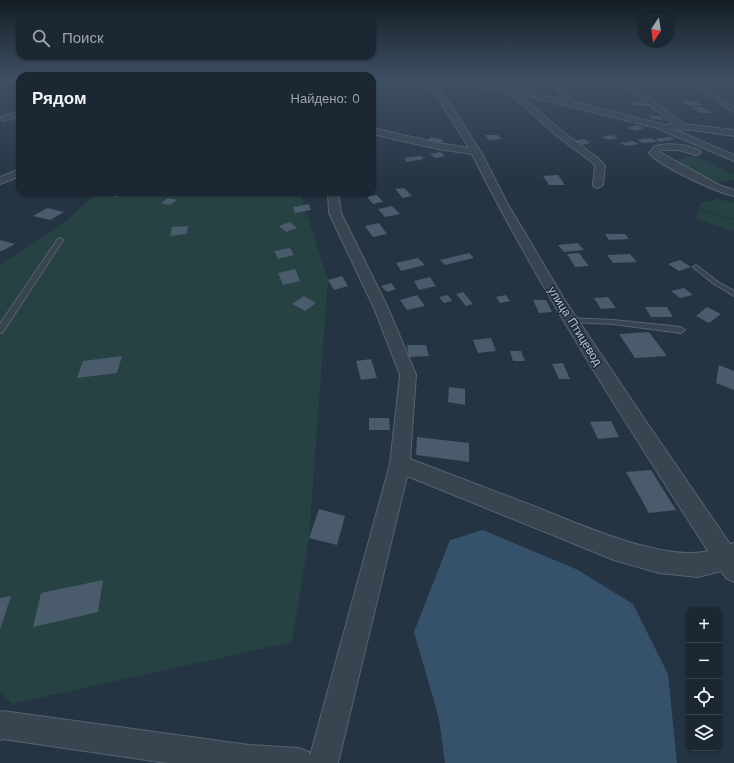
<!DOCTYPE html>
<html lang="ru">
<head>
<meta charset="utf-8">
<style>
  :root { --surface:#1b2732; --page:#242f3a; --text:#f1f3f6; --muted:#a0a5ac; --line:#39444d }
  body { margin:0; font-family:"Work Sans",sans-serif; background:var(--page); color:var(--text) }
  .controls { position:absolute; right:12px; bottom:12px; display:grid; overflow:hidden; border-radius:8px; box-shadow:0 1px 3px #0004 }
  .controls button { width:36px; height:36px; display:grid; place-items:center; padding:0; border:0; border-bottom:1px solid var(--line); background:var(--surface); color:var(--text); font:20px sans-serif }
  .compass { position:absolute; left:638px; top:12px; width:36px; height:36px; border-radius:50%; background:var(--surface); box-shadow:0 1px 3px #0004; rotate:193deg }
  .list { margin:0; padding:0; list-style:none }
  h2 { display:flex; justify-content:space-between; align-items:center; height:52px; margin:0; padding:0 16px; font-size:17px }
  h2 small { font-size:13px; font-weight:400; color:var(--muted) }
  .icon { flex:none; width:22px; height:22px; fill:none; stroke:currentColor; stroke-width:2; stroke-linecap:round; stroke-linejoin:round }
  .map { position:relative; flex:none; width:734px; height:763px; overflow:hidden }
  .search { position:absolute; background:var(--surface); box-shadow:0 1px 3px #0004; left:16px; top:16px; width:360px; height:44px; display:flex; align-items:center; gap:10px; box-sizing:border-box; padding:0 14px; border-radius:12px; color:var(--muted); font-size:15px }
  .panel { position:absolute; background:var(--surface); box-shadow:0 1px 3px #0004; left:16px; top:72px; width:360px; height:124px; border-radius:12px }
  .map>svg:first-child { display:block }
  .green { fill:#264243 }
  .water { fill:#36516a }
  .building { fill:#4a5b6b }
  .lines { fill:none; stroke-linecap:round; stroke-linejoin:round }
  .lane-casing { stroke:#56636f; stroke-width:2 }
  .street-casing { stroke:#56636f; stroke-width:2 }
  .lane { fill:#384551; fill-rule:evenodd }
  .street { fill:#384551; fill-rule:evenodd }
  .labels { text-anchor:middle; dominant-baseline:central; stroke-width:3; stroke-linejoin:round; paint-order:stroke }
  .street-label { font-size:12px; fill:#b5c0cc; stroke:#1d2a37 }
</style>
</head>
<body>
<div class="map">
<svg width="734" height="763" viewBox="0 0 734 763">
  <rect width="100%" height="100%" fill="#243442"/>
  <path class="green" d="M695,156L734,175V180L718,183L673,160Z
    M98,192H300L328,280L309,538L292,642L12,704L0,692V265L61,225Z
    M718,199L734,203V219L698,209L701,202Z
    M699,210L734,220V231L695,219Z"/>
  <path class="water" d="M483,530L578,570L633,604L668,674L677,763H445L439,719L414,632L450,540Z"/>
  <path class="building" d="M682,101H696L703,105L690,106Z
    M631,102L649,103L651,106L632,105Z
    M692,107H703L712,113H701Z
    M648,115L660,116L663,120L651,119Z
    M637,125L644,128L635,131L628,128Z
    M485,135H498L501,139L488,140Z
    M612,135L618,138L608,140L602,137Z
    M431,137L444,140L440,143L428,140Z
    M670,137L675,139L660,142L655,139Z
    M651,138L657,142L643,143L637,140Z
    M584,139L591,143L581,145L573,141Z
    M632,141L639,144L626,146L620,143Z
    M440,152L445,156L435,158L430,154Z
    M421,156L424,159L407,162L404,158Z
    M558,175L565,185H549L543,176Z
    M404,188L412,196L403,198L395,189Z
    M377,195L383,202L373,204L367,197Z
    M168,198L177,200L170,205L161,203Z
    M309,204L311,210L295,213L293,207Z
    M392,206L400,214L385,217L378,209Z
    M47,208L64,212L50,220L33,216Z
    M290,222L297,228L286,232L279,226Z
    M379,223L387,234L373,237L365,226Z
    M188,226L187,234L170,236L172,227Z
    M605,234H625L629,239L609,240Z
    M0,240L15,244L2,251H0Z
    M578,243L584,250L564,252L558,245Z
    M290,248L294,255L278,259L274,251Z
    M469,253L474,258L445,265L440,260Z
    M579,253L589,266L575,267L567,254Z
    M630,254L637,262L613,263L607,255Z
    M418,258L425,265L401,271L396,263Z
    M680,260L691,267L679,271L668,264Z
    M295,269L300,281L283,285L278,273Z
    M342,276L348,286L334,290L328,280Z
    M430,277L436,286L419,290L414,281Z
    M391,283L396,289L387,292L381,286Z
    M684,288L693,295L680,298L671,291Z
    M463,292L473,304L466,306L456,294Z
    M417,295L425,306L407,310L400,300Z
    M448,295L452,301L444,303L439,297Z
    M506,295L510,301L500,303L496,297Z
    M304,296L316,303L305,311L292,304Z
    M608,297L616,308L601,309L594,298Z
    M533,300H546L552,312L539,313Z
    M645,307H667L673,317H651Z
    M707,307L721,314L709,323L696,316Z
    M649,332L667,356L635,358L619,334Z
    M491,338L496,351L478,353L473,340Z
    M407,345H426L429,356L409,357Z
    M510,351H521L525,361H513Z
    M122,356L117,373L77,378L83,361Z
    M371,359L377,378L361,380L356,361Z
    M563,363L570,379H559L552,364Z
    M719,365L734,371V390L716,383Z
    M449,387L465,389V405L448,402Z
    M369,418H389L390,430H369Z
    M611,421L619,437L598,439L590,422Z
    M417,437L469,443V462L416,455Z
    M651,470L676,510L649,513L626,472Z
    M319,509L345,516L337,545L309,538Z
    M103,580L98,612L33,627L41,593Z
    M11,596L0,630V598Z"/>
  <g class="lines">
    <g class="lane-casing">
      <path id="lane" d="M60,238L63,240L3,332L0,333V324L58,239Z
        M696,265L718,282L734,291V296L714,284L694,268L693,267Z
        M569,318L613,320L681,327L685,330L681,333L613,324L571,322H569L567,320Z"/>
    </g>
    <g class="street-casing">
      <path id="street" d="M10,79H17L0,89V84Z
        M421,79H428L440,88L481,152L506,201L564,299L647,423L730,544L734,543V582L726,578L721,571L698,577L659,573L614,560L407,476L338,763H167L3,739L0,740V712L3,711L249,745L298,748L309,752L310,756L390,464L400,375L374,308L329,213L328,192H338L341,213L388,308L416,375L410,459C452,475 494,491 536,507C579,524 662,562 708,551C625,422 541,292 472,154L438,149L372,134V128L438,143L469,148L434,91Z
        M443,79H455L510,88L565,100L549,79H555L574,102L665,125L673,124L617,79H624L684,124L734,130V136L693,130L673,129L734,155V161L657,128L519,94L563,132L599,159L605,166L603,185L598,188L594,187L593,185L595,166L593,163L557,136L508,92L446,81Z
        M681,79H688L734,107V112Z
        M20,111V116L4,121L0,119L1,117Z
        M668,144L683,145L699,150L701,152L699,154L696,155L678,150H661L659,152L719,185L734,190V196C716,192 661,167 649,153L655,146Z
        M20,169V176L0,184V177Z
        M112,192H122V193L117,196L113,195Z"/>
    </g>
    <use href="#lane" class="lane"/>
    <use href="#street" class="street"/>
  </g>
  <linearGradient id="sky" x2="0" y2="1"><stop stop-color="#141d24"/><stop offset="0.43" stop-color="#3f5065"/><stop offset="1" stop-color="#3f5065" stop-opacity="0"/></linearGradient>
  <rect width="734" height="185" fill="url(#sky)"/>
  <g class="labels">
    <g class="street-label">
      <text transform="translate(575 326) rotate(58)">улица Птицевод</text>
    </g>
  </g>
</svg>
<div class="controls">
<button>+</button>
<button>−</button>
<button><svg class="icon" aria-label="locate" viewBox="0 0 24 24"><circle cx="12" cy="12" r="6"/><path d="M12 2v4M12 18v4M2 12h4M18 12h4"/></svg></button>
<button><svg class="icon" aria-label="layers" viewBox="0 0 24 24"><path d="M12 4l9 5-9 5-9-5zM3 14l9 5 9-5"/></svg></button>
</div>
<svg class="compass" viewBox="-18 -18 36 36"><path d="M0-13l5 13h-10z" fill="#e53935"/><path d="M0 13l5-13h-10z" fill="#a0a5ac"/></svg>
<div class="search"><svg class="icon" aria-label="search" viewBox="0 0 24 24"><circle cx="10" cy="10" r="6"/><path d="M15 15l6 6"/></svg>Поиск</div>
<section class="panel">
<h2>Рядом<small>Найдено: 0</small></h2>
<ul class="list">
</ul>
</section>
</div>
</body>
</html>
